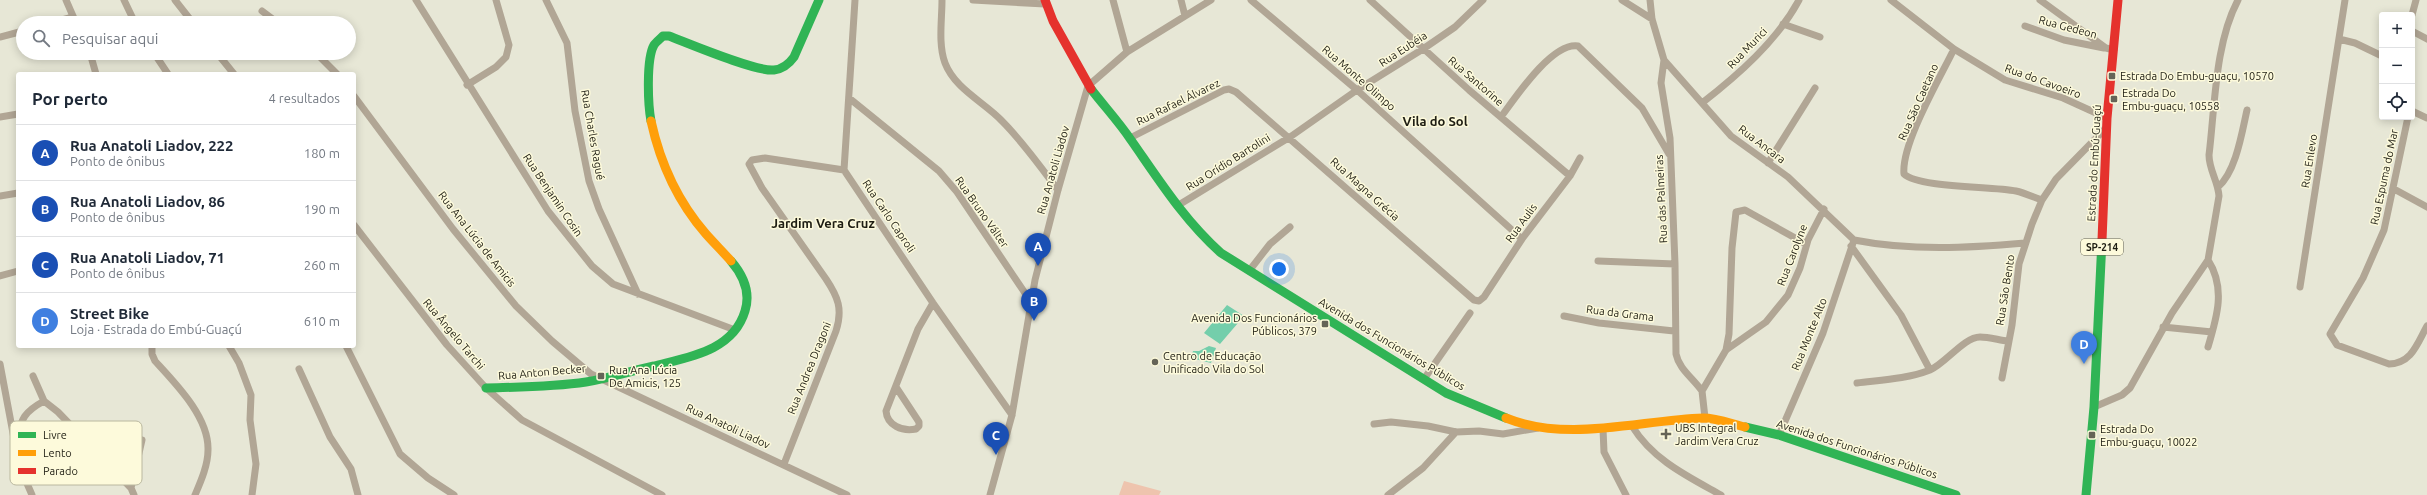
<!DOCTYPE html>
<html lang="pt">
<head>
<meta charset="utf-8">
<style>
  :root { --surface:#fff; --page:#f6f6f7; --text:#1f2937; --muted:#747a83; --line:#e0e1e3; --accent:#111827 }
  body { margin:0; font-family:Ubuntu,sans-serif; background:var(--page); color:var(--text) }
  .controls { position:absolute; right:12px; top:12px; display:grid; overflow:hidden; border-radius:4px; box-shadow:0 2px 10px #0003 }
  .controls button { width:36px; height:36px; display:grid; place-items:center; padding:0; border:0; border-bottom:1px solid var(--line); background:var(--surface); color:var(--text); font:20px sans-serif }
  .you { position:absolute; left:1279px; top:269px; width:14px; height:14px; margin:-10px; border:3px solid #fff; border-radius:50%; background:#1a73e8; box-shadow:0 0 0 6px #1a73e833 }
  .badge { display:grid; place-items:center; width:26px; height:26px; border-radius:50%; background:var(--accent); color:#fff; font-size:13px; font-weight:700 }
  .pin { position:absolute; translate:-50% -33px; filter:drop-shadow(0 1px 2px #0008) }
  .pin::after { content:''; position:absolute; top:21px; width:14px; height:12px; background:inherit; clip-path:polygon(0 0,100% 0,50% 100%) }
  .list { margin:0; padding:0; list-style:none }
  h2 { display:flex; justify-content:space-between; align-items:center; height:52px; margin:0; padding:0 16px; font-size:17px }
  h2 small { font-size:13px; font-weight:400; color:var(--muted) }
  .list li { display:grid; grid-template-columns:26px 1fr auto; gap:12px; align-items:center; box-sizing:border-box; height:56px; padding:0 16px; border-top:1px solid var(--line) }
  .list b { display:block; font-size:15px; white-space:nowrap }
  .list p { margin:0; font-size:13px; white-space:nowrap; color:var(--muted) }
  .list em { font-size:13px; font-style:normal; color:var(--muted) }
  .icon { flex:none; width:22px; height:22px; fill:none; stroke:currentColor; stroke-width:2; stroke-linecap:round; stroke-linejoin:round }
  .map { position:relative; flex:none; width:2427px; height:495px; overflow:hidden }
  .search { position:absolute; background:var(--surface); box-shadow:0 2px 10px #0003; left:16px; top:16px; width:340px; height:44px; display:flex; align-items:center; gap:10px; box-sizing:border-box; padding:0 14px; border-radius:22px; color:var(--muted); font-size:15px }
  .panel { position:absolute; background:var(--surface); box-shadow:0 2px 10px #0003; left:16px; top:72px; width:340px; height:276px; border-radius:4px }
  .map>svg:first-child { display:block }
  .garden { fill:#eec4ae }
  .water { fill:#74ceab }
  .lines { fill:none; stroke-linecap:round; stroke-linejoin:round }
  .street { stroke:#b1a695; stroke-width:7 }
  .fast { stroke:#30b455; stroke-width:9 }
  .slow { stroke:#ff9f0a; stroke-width:9 }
  .jam { stroke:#e5322d; stroke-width:9 }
  .poi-dot { fill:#656457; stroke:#fdfadb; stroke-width:1.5 }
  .labels { text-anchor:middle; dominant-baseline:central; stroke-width:3; stroke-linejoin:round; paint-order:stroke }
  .shield { fill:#fdfadb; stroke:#62604f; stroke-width:1 }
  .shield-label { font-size:10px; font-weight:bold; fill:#1f1e13 }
  .street-label { font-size:11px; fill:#1f1e13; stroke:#fdfadb }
  .poi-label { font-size:11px; fill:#1f1e13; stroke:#fdfadb; text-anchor:start }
  .quarter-label { font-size:13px; font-weight:bold; fill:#1f1e13; stroke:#fdfadb }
  .key { fill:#fdfadb; stroke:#bab89f; stroke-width:1 }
  .key-label { font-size:11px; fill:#1f1e13 }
</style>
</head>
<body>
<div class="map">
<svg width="2427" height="495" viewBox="0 0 2427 495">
  <rect width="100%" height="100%" fill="#e7e7d6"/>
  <path class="garden" d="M1124,481L1161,491L1159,495H1119Z"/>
  <path class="water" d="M1227,305L1244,316L1220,344L1204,333Z
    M1209,346L1216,348L1211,363L1191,358L1193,351H1199Z"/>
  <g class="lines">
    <path class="street" d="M66,0L76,23
      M124,0L135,23
      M175,0L193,23
      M416,0L548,211L592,266L613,284L735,330
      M546,0L567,43L575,111L589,181L599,209L638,294
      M855,0L844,170L933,303L1012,415
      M942,0C942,20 938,44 945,63C955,89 984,102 1002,121C1023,142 1040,166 1058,190
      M973,0L1045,4
      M1113,0L1127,52
      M1181,0L1185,16
      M1251,0L1357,90L1522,239
      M1370,0L1469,90L1570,176
      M1622,0L1652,19
      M1650,0L1652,19L1664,60L1661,83L1670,138L1675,264L1676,354C1679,369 1693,378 1702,391
      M1891,0L1954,49C1940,78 1901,144 1904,174C1919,188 1992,186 2016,191C2025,193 2033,197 2042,200
      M2040,0L2106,48L2114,50
      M262,11L278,23
      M2412,15L2416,0
      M51,23L73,17
      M1783,24L1820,37
      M2025,26L2064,40L2104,48
      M2412,31L2427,39
      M0,37L23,31
      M2339,39L2355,43L2382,56
      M1954,49L2005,80L2063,98L2107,118
      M90,53L96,74
      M154,53L168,74
      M217,53L234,74
      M316,53L337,74
      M1664,60L1731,136L1788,177L1854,240
      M467,85L496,67L506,57L509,45L496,0
      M354,96L453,229L516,306L552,341L591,374L847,495
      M849,98L939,171L957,192L1031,302
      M1702,103C1738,75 1777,41 1799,0
      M2412,111L2427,118
      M0,117L18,114
      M1501,117C1515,98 1552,42 1578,46L1642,108L1669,154
      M2408,117L2384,230L2363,278L2330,334L2337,345L2389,364C2412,363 2417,344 2427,326
      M1130,138L1224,90L1229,89L1236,92L1474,300L1479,301L1484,297L1522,239L1570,176L1580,158
      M1768,163L1815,88
      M2218,187C2236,172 2242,132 2247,110
      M2394,189L2427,207
      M0,196L18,193
      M1177,206L1290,137L1357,90L1423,49L1455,27L1483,0
      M354,225L447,345L486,388L522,420L662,495
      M1854,240C1910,251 1969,248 2025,243
      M1851,246L1901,315L1930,370
      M2208,260L2219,196C2218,181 2209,170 2209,155C2215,106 2215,43 2238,0
      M1598,261L1675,264
      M1249,271L1270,244L1290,227
      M0,276L18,271
      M2300,287L2345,0
      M1564,316L1599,323L1674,331
      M2163,327L2212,332
      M152,346V354L155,361C176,384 209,417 208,450C208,465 201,481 195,495
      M229,346L239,363L251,395L250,420L256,464L252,495
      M346,346L400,454L428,478L454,495
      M1726,350L1729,334L1732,248L1736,212L1745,210L1806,244
      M0,364L19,465L32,495
      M299,369L330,437L351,469L358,495
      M33,376L44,401L58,412L131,488
      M2002,378L2012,325L2019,264L2032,224L2042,200L2056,179L2107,127
      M1424,379L1470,313
      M1857,383C1881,380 1907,379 1930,370C1946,363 1964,337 1980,337C1989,337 1999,340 2008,341
      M896,387L919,422V426L916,429C902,432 887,425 886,411L918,329L933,303
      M2094,407L2122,395L2130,388L2172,313L2208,260C2226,288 2217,317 2208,347
      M1705,418L1702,391L1726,350L1766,322L1788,295L1800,268L1808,240L1824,209
      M1374,424L1391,422L1428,426L1456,432L1479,431L1503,434L1538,428
      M1632,426C1653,460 1687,476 1721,495
      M1603,429L1604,452L1626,495
      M1779,435L1823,333L1854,240
      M16,439C22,418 24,412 44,401
      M784,464L836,331C843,309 838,297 826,279L762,188L749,164L752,160L765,158L844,170
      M134,495L131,488L142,440
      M990,495L1012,415L1035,280L1058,190L1088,86L1127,52L1211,0
      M1388,495L1423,468L1456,432"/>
    <path class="fast" d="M1091,89C1104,106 1119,122 1131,140C1159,180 1184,220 1221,253L1446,393L1506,418
      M651,121C648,105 646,59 654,45C656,42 660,39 663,36H669C690,44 756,72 774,70C783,69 789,64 794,57L819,0
      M486,388C519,387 553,387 586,382C609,378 631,371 654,366C689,357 733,351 745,311C751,292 743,275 731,261
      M1745,427L1779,435L1956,495
      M2086,495L2094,407L2102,240"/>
    <path class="slow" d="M651,121C660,162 678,202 706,234C714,243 723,252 731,261
      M1506,418C1568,443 1640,420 1703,418C1717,418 1732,424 1745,427"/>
    <path class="jam" d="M1045,0L1053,21L1091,89
      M2102,240L2107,118L2118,0"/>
  </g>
  <g class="poi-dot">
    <rect x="2108" y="72" width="8" height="8" rx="2"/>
    <rect x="2110" y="95" width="8" height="8" rx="2"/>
    <rect x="1321" y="320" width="8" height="8" rx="2"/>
    <circle cx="1155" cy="362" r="4"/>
    <rect x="597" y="372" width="8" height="8" rx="2"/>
    <path d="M1664 428h4v4h4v4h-4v4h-4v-4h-4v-4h4z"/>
    <rect x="2088" y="431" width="8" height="8" rx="2"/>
  </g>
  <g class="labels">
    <rect class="shield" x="2081" y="239" width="42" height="16" rx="3"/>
    <g class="shield-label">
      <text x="2102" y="247">SP-214</text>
    </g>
    <g class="street-label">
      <text transform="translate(2068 27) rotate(15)">Rua Gedeon</text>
      <text transform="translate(1747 48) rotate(-46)">Rua Murici</text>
      <text transform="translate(1403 49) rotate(-33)">Rua Eubéia</text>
      <text transform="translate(1359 78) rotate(41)">Rua Monte Olimpo</text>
      <text transform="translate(1476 81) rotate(41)">Rua Santorine</text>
      <text transform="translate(2043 81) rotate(20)">Rua do Cavoeiro</text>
      <text transform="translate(1178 102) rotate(-26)">Rua Rafael Álvarez</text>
      <text transform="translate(1918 102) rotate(-66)">Rua São Caetano</text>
      <text transform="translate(593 135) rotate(80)">Rua Charles Ragué</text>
      <text transform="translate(1762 144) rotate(37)">Rua Ancara</text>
      <text transform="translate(2309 161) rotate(-81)">Rua Enlevo</text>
      <text transform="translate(1228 162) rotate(-32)">Rua Orídio Bartolini</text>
      <text transform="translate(2094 163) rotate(-87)">Estrada do Embú-Guaçú</text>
      <text transform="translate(1053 170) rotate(-74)">Rua Anatoli Liadov</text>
      <text transform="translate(2384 177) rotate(-78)">Rua Espuma do Mar</text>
      <text transform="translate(1365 189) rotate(42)">Rua Magna Grécia</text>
      <text transform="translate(553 195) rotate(56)">Rua Benjamin Cosin</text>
      <text transform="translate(1661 199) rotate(-93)">Rua das Palmeiras</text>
      <text transform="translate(982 212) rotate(55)">Rua Bruno Válter</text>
      <text transform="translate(889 216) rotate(56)">Rua Carlo Caproli</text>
      <text transform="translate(1521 223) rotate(-54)">Rua Aulis</text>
      <text transform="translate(477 239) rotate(52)">Rua Ana Lúcia de Amicis</text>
      <text transform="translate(1792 255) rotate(-69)">Rua Carolyne</text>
      <text transform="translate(2005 290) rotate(-81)">Rua São Bento</text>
      <text transform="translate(1620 313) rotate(7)">Rua da Grama</text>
      <text transform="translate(454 334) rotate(50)">Rua Ângelo Tarchi</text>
      <text transform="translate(1809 334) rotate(-68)">Rua Monte Alto</text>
      <text transform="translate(1392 344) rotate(31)">Avenida dos Funcionários Públicos</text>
      <text transform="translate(809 368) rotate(-68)">Rua Andrea Dragoni</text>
      <text transform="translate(542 372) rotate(-5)">Rua Anton Becker</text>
      <text transform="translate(728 426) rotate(25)">Rua Anatoli Liadov</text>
      <text transform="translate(1857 449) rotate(18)">Avenida dos Funcionários Públicos</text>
    </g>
    <g class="poi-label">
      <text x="2120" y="76">Estrada Do Embu-guaçu, 10570</text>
      <text x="2122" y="93">Estrada Do<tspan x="2122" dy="13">Embu-guaçu, 10558</tspan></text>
      <text x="1317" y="318" text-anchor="end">Avenida Dos Funcionários<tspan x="1317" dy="13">Públicos, 379</tspan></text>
      <text x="1163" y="356">Centro de Educação<tspan x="1163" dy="13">Unificado Vila do Sol</tspan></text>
      <text x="609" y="370">Rua Ana Lúcia<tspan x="609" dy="13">De Amicis, 125</tspan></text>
      <text x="1675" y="428">UBS Integral<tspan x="1675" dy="13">Jardim Vera Cruz</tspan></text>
      <text x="2100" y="429">Estrada Do<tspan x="2100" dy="13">Embu-guaçu, 10022</tspan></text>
    </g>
    <g class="quarter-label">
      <text x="1435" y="121">Vila do Sol</text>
      <text x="823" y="223">Jardim Vera Cruz</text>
    </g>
  </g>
  <rect x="10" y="421" width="132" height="64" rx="6" class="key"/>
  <rect x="18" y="432" width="18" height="6" fill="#30b455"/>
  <rect x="18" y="450" width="18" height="6" fill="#ff9f0a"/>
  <rect x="18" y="468" width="18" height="6" fill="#e5322d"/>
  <g class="key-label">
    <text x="43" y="439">Livre</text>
    <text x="43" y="457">Lento</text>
    <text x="43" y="475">Parado</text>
  </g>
</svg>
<div class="controls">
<button>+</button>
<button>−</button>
<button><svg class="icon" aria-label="locate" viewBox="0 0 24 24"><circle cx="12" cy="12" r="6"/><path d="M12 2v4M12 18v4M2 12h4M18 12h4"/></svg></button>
</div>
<div class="you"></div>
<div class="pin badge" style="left:1038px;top:266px;background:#1a4fb4">A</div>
<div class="pin badge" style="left:1034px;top:321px;background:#1a4fb4">B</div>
<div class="pin badge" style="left:996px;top:455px;background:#1a4fb4">C</div>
<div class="pin badge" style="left:2084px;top:364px;background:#3f7fe0">D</div>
<div class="search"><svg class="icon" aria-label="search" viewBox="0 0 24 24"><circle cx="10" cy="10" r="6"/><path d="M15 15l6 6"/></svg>Pesquisar aqui</div>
<section class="panel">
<h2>Por perto<small>4 resultados</small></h2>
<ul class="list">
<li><span class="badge" style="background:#1a4fb4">A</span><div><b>Rua Anatoli Liadov, 222</b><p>Ponto de ônibus</p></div><em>180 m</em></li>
<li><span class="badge" style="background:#1a4fb4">B</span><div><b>Rua Anatoli Liadov, 86</b><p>Ponto de ônibus</p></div><em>190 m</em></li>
<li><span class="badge" style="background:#1a4fb4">C</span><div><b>Rua Anatoli Liadov, 71</b><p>Ponto de ônibus</p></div><em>260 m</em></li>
<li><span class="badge" style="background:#3f7fe0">D</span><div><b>Street Bike</b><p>Loja · Estrada do Embú-Guaçú</p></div><em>610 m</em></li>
</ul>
</section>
</div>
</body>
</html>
